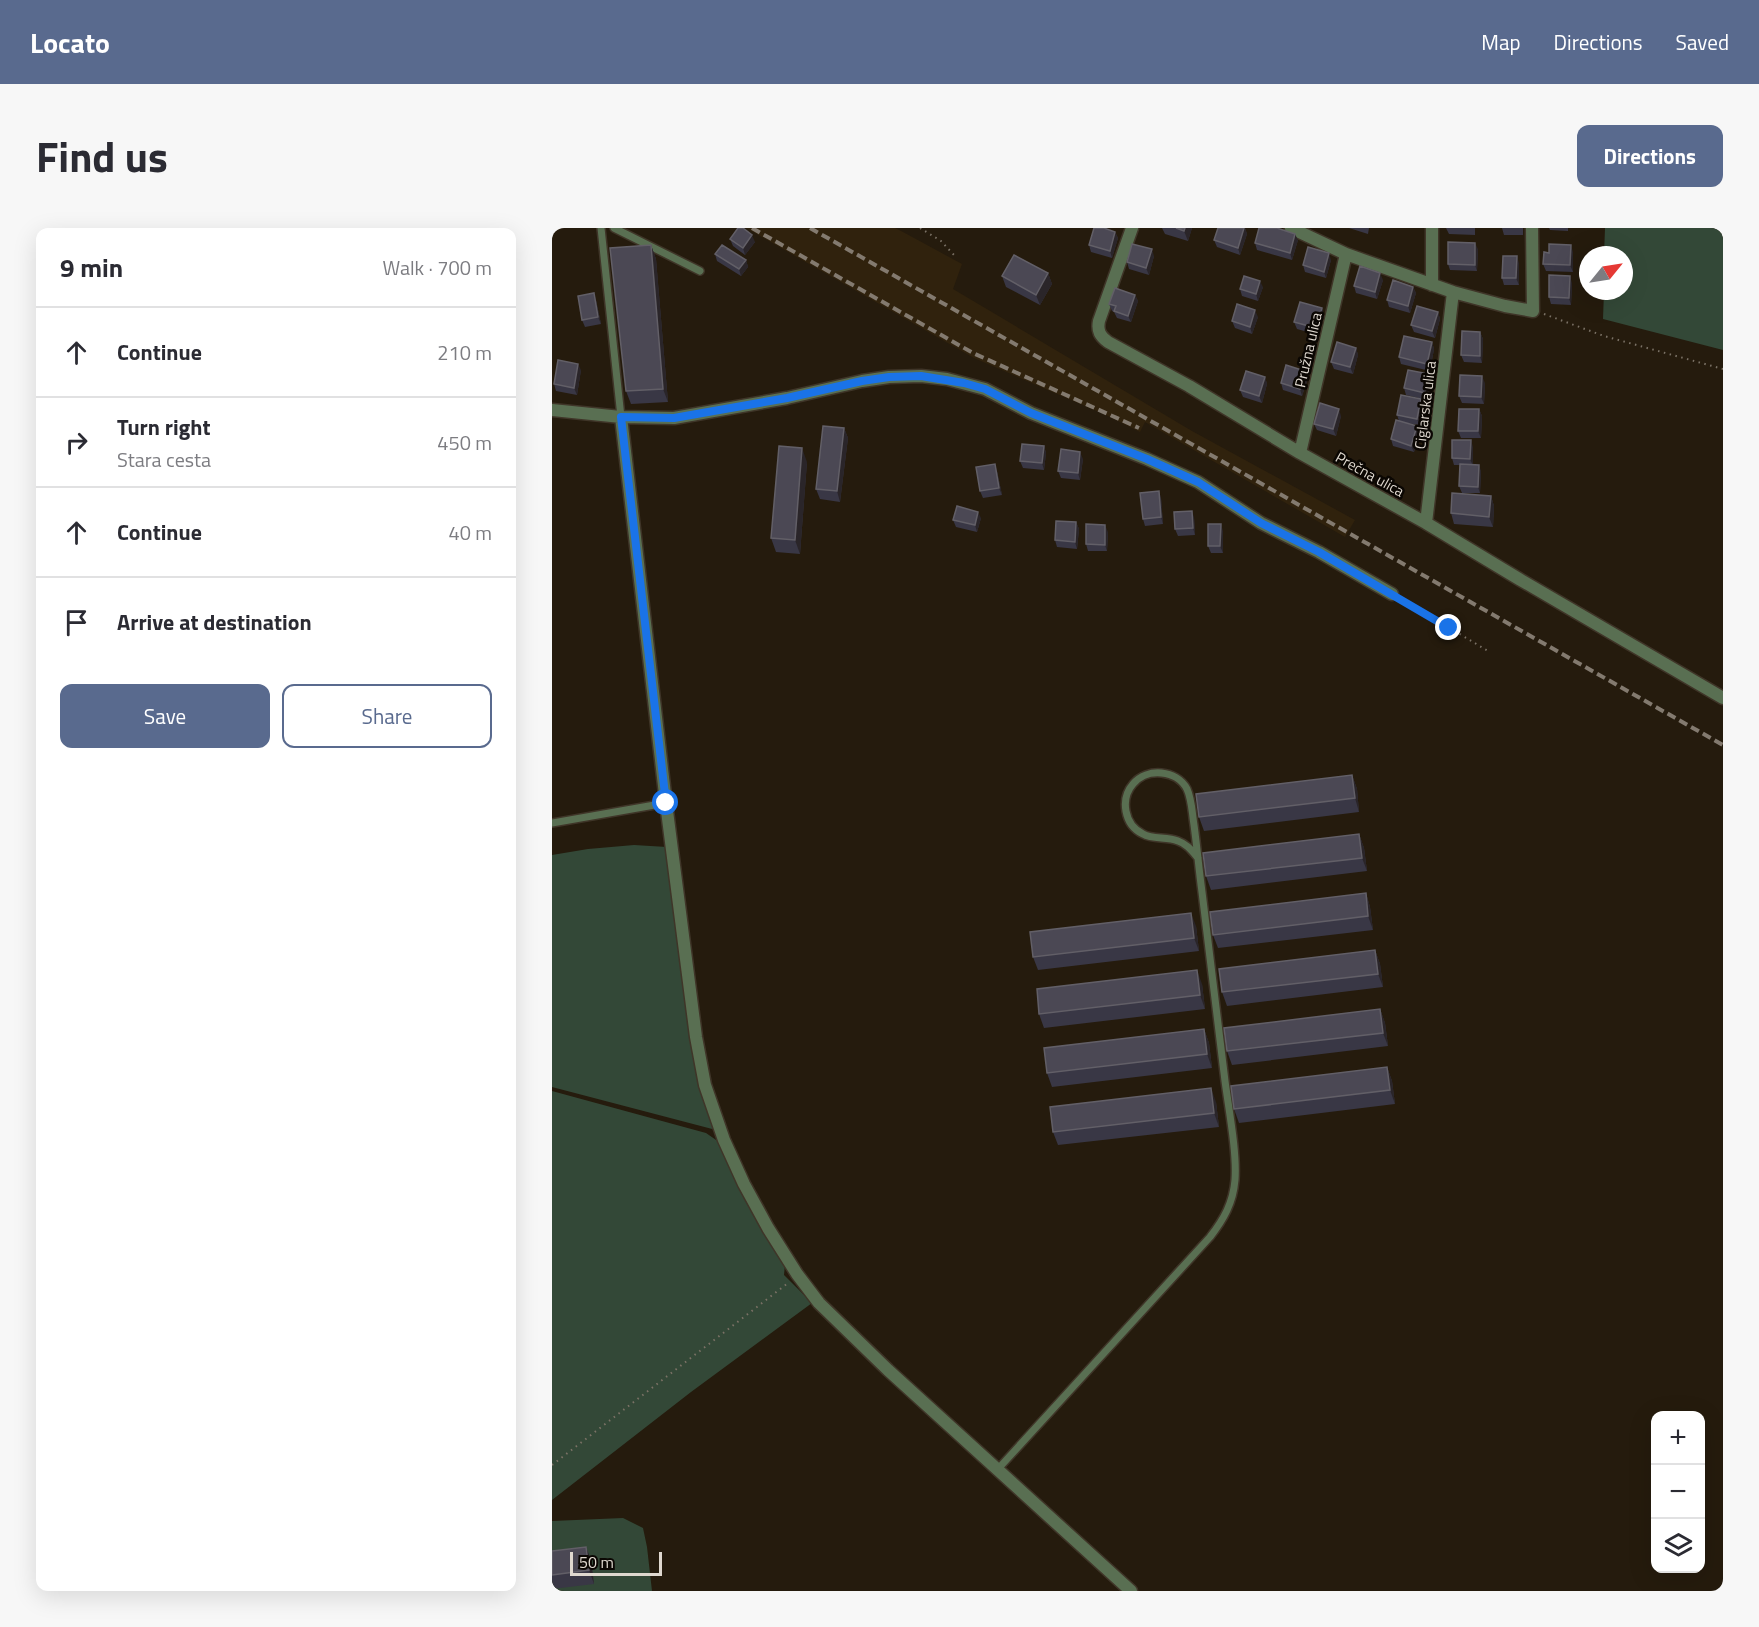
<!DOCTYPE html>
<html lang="en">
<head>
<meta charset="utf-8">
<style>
  :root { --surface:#fff; --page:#f7f7f7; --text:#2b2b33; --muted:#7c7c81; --line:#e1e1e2; --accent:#596a8e }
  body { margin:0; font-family:"Titillium Web",sans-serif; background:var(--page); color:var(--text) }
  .controls { position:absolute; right:18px; bottom:18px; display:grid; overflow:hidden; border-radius:12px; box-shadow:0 6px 24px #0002 }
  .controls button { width:54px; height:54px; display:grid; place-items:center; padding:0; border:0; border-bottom:2px solid var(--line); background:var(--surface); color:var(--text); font:30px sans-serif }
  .compass { position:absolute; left:1027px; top:18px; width:54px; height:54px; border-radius:50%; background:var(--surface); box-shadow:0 6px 24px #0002; rotate:60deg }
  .scale { position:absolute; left:18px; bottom:15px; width:92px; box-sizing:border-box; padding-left:6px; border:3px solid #dfd8cf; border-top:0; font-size:16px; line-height:21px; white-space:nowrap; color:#dfd8cf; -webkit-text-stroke:4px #0b0703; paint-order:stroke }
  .stop { position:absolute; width:18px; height:18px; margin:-14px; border:4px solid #1a73e8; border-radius:50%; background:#fff }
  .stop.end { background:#1a73e8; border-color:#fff; box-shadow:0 2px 6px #0008 }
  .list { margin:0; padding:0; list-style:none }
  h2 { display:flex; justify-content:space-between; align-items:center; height:78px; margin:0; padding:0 24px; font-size:26px }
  h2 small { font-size:20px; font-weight:400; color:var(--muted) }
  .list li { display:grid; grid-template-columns:39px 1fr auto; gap:18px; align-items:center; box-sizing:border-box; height:90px; padding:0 24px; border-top:2px solid var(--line) }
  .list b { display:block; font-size:22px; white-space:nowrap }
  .list p { margin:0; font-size:20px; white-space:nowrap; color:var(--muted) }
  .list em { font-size:20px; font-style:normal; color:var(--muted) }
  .actions { display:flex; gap:12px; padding:18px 24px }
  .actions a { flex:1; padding:14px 0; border:2px solid var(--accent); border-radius:12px; text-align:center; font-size:21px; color:var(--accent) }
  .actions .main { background:var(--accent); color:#fff }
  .icon { flex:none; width:33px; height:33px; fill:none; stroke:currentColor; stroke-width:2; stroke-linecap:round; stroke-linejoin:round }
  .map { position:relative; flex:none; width:1171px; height:1363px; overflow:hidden; border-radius:12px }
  header { display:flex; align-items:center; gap:36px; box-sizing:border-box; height:84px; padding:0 30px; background:var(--accent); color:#fff }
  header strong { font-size:28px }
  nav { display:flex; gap:33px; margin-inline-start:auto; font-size:21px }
  .intro { display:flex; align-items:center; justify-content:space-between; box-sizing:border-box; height:144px; padding:0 36px }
  h1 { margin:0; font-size:42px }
  .button { padding:15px 27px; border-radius:12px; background:var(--accent); color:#fff; font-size:21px; font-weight:700 }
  main { display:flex; gap:36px; padding:0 36px }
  aside { flex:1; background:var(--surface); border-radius:12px; box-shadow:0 6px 24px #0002 }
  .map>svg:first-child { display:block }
  .built { fill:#30220d }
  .green { fill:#334837 }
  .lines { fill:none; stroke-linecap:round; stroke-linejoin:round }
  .lane-casing { stroke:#3f3528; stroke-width:10 }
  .street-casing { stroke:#3f3528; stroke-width:15 }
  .path { stroke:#7b7266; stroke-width:2; stroke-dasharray:1.5 4.5; stroke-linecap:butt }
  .lane { stroke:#596f52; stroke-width:7 }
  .street { stroke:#596f52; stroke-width:12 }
  .rail { stroke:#837a6f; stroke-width:4; stroke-dasharray:9 4.5; stroke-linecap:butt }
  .wall { fill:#393745 }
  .shaded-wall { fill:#2a2529 }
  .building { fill:#4b4854; stroke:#625f67; stroke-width:1.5 }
  .route { stroke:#1a73e8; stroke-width:8 }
  .labels { text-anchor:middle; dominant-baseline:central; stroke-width:5; stroke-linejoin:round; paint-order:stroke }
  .street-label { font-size:15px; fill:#dfd8cf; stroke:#0b0703 }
</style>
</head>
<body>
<header>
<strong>Locato</strong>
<nav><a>Map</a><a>Directions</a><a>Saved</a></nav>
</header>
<div class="intro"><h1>Find us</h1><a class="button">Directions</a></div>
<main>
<aside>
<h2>9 min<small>Walk · 700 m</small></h2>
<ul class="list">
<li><svg class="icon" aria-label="ahead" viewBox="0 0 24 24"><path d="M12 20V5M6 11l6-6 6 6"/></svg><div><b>Continue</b></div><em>210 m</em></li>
<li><svg class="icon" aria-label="right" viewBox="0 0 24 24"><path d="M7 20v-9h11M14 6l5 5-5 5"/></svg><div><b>Turn right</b><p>Stara cesta</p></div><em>450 m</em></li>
<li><svg class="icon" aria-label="ahead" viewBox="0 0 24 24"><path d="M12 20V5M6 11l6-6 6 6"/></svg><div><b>Continue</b></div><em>40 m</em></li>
<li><svg class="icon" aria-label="arrive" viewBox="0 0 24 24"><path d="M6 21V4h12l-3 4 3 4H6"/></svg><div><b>Arrive at destination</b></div></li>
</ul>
<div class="actions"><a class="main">Save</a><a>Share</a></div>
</aside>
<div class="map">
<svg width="1171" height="1363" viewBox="0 0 1171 1363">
  <rect width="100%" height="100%" fill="#251b0d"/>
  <path class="built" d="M194,0H343L351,4L410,36L401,61L640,203L803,292L793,309L593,194L588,204L554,187L422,130Z"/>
  <path class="green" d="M1053,0H1171V122L1051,91L1052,63H1072V27H1052Z
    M82,617L115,619L164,902L0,859V627L36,621Z
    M0,863L154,905L167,914L233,1036L232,1047L260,1075L139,1164L0,1272Z
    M71,1290L91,1300L95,1319L100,1363H0V1293Z"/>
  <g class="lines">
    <g class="lane-casing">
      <path id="lane" d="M49,0L69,189
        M62,0L148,43
        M0,595L114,575
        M446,1241L658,1009C672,991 681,975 683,952C685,924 677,883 673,853C665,790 658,727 650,664C647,642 645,619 642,597C640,585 640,572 635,561C625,542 595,539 581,556C568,571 572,597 591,606C601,612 615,608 626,613C635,616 640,623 646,630"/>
    </g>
    <g class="street-casing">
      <path id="street" d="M580,0L547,93C545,103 548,108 556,114L637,158L748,225L874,295L967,351L1171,470
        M739,0L794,26L901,64L953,78L981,83L980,0
        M880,0V57
        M0,182L69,189L122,190L235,170L310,153L337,149L369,148L395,151L433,161L479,185L595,231L646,254L709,295L767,324L840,366
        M69,189L114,575L144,809L153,857L172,912L192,956L216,1000L245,1046L267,1075L336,1142L579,1363
        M748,225L794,26
        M874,295L901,64"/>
    </g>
    <path class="path" d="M368,0L389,13L402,27
      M992,86L1052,108L1171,141
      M851,372L936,423
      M0,1237L236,1055"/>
    <use href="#lane" class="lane"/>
    <use href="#street" class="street"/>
    <path class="rail" d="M200,0L421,125L587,200
      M258,0L1171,517"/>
  </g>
  <path class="wall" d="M610,0H640L636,13L613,6Z
    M666,0H693L695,6L688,27L665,19L662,12Z
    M797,0H817L816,6Z
    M894,0H923V7L897,6Z
    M950,0H971V7H952Z
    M997,0H1016V3L998,2Z
    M563,4L566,10L560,30L539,24L537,17Z
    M178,11L203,14L193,27L181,18Z
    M746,12L740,32L705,22L703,15Z
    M99,17L104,31L116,174L79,176L74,163Z
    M926,21L925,43L898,42L896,36Z
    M1021,24V44L994,43L991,36L997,25Z
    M163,26L194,32L196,39L189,48L165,33Z
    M602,28L597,47L577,41L575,34Z
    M779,32L774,50L753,44L751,37Z
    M967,35V57H952L950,50Z
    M496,45L500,56L488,77L454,59L450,48Z
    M831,52L825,71L804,65L802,58Z
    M1020,55L1019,77L999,76L997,69Z
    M711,59L706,73L690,68L688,61Z
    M861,59L864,65L858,85L837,79L835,72Z
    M583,67L586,73L579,94L565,90L562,84L560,83L557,76Z
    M44,72L49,96L33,99L30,92Z
    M770,80L772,87L766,107L745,101L742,94Z
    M886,84L888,91L883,110L862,104L859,97Z
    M706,89L700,106L683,100L680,93Z
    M928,104L931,111L930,135L912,134L909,127Z
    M880,114L882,121L878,143L849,136L847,129Z
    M804,120L806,127L801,146L782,141L779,134Z
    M29,142L25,167L4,163L2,156Z
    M753,143L756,150L750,168L731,162L729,155Z
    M713,149L715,156L710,175L691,169L688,162Z
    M879,153L875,172L854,167L852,160Z
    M933,155L932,176L910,175L907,168Z
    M869,171L871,177L868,197L854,195L868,205L862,224L841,218L839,211L847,193L845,187Z
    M927,181L930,188L929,210H909L906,203Z
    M789,188L784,208L765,202L762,196Z
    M292,200L296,210L288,274L268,271L264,261Z
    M492,218L494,225L492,242L471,240L468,233Z
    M921,219V236L929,243L928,265H910L907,258L908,237H902L900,230Z
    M531,231L528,252L509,250L506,243Z
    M255,234L248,326L224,324L219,310Z
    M445,243L450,267L431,270L428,263Z
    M939,268L942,278L941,299L902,296L899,285Z
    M609,270L611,296L593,298L591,291Z
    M642,289L643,307L626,308L623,301Z
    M429,290L425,304L404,299L401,292Z
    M524,294L527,301L525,321L505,319L503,312Z
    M671,303V325H659L656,318Z
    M556,304L555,323H536L534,316Z
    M800,547L805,561L807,584L652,603L647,589Z
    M807,606L812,620L815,643L659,662L654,648Z
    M814,665L818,679L821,702L666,720L661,707Z
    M644,698L647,723L486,742L481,729Z
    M823,722L828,736L831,759L675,778L670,764Z
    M650,756L653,781L492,800L487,786Z
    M828,781L833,795L836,818L680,837L675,823Z
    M652,801L657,815L660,840L500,859L495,845Z
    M835,839L840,853L843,876L687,895L682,881Z
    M664,874L667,899L506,917L501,904Z
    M34,1319L39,1332L42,1356L0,1361V1323Z"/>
  <path class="shaded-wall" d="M633,0H640L636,13L632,3Z
    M692,0H693L695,6L688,27L686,20Z
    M563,4L566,10L560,30L558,23Z
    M743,6L746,12L740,32L738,25Z
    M200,7L203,14L193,27L191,20Z
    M923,15L926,21L925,43L923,37Z
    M99,17L104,31L116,174L111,161Z
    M1019,17L1021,24V44L1018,37Z
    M600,21L602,28L597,47L594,40Z
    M777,25L779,32L774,50L772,44Z
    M965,28L967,35V57L964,50Z
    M194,32L196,39L189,48L187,41Z
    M496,45L500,56L488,77L484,67Z
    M828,45L831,52L825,71L823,64Z
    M1018,48L1020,55L1019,77L1017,70Z
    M708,53L711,59L706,73L704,66Z
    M861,59L864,65L858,85L856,78Z
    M42,65L44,72L49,96L46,89Z
    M583,67L586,73L579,94L576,88Z
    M770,80L772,87L766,107L764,100Z
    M703,82L706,89L700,106L698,99Z
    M886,84L888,91L883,110L880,103Z
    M928,104L931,111L930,135L928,128Z
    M880,114L882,121L878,143L875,136Z
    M804,120L806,127L801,146L798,139Z
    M26,136L29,142L25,167L22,160Z
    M753,143L756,150L750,168L748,161Z
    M877,146L879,153L875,172L873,165Z
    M930,148L933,155L932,176L929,169Z
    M713,149L715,156L710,175L707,168Z
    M869,171L871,177L868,197L865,191Z
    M787,181L789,188L784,208L781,201Z
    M927,181L930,188L929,210L926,203Z
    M865,198L868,205L862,224L859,218Z
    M292,200L296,210L288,274L285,263Z
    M919,212L921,219V238L918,231Z
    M492,218L494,225L492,242L490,235Z
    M250,220L255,234L248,326L243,312Z
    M528,224L531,231L528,252L526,245Z
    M443,236L445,243L450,267L447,260Z
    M927,237L929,243L928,265L926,259Z
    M607,263L609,270L611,296L609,289Z
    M939,268L942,278L941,299L937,289Z
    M640,283L642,289L643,307L641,300Z
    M426,284L429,290L425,304L423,297Z
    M524,294L527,301L525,321L523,314Z
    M669,296L671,303V325L668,318Z
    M553,297L556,304L555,323L553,317Z
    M800,547L805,561L807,584L803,570Z
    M807,606L812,620L815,643L810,630Z
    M814,665L818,679L821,702L816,688Z
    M639,685L644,698L647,723L642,710Z
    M823,722L828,736L831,759L826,746Z
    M645,742L650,756L653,781L648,767Z
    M828,781L833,795L836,818L831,805Z
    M652,801L657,815L660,840L655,826Z
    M835,839L840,853L843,876L838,862Z
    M659,860L664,874L667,899L662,885Z
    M34,1319L39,1332L42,1356L37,1342Z"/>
  <path class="building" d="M186,0H191L200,7L191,20L178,11Z
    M542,0H552L563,4L558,23L537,17Z
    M624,0H633L632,3Z
    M666,0H692L686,20L662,12Z
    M707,0H725L743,6L738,25L703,15Z
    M896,14L923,15V37L896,36Z
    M580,16L600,21L594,40L575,34Z
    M997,16L1019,17L1018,37L991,36L992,24L997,25Z
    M99,17L111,161L74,163L58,20Z
    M170,17L194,32L187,41L163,26Z
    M756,19L777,25L772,44L751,37Z
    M462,27L496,45L484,67L450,48Z
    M951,28H965L964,50H950Z
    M808,38L828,45L823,64L802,58Z
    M997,47L1018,48L1017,70L997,69Z
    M692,48L708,53L704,66L688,61Z
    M841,52L861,59L856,78L835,72Z
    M563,60L583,67L576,88L562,83L564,78L557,76Z
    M42,65L46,89L30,92L26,68Z
    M748,74L770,80L764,100L742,94Z
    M685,76L703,82L698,99L680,93Z
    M865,78L886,84L880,103L859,97Z
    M910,103L928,104V128L909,127Z
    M852,108L880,114L875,136L847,129Z
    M785,114L804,120L798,139L779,134Z
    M6,132L26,136L22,160L2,156Z
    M734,137L753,143L748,161L729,155Z
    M856,142L877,146L873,165L852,160Z
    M694,143L713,149L707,168L688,162Z
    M908,147L930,148L929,169L907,168Z
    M849,167L869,171L865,191L845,187Z
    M768,175L787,181L781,201L762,196Z
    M907,181H927L926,203H906Z
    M844,192L865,198L859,218L839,211Z
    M271,198L292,200L285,263L264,261Z
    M900,212H919L918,231L900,230Z
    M470,216L492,218L490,235L468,233Z
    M227,218L250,220L243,312L219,310Z
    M509,221L528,224L526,245L506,243Z
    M443,236L447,260L428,263L424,239Z
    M908,236L927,237L926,259L907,258Z
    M607,263L609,289L591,291L588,265Z
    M900,265L939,268L937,289L899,285Z
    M405,278L426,284L423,297L401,292Z
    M640,283L641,300L623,301L622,284Z
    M504,293L524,294L523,314L503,312Z
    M534,296L553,297V317L534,316Z
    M656,296H669L668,318H656Z
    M800,547L803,570L647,589L644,566Z
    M807,606L810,630L654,648L651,625Z
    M814,665L816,688L661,707L658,684Z
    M639,685L642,710L481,729L478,704Z
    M823,722L826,746L670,764L667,741Z
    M645,742L648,767L487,786L485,761Z
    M828,781L831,805L675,823L672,800Z
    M652,801L655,826L495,845L492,820Z
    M835,839L838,862L682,881L679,858Z
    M659,860L662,885L501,904L498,879Z
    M34,1319L37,1342L0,1347V1323Z"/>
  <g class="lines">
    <path class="route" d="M114,575L69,189L122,190L235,170L310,153L337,149L369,148L412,155L433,161L479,185L595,231L646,254L709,295L767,324L897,400"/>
  </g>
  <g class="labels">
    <g class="street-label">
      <text transform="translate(756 122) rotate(-77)">Pružna ulica</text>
      <text transform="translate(873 177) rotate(-83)">Ciglarska ulica</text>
      <text transform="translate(818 246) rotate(29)">Prečna ulica</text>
    </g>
  </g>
</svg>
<div class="controls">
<button>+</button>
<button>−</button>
<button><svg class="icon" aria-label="layers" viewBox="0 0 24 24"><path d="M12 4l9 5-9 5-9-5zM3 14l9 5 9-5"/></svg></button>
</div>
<svg class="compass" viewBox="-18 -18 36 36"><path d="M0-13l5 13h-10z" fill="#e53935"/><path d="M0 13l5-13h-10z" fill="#7c7c81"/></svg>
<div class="scale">50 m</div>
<div class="stop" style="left:114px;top:575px"></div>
<div class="stop end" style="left:897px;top:400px"></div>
</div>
</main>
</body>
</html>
